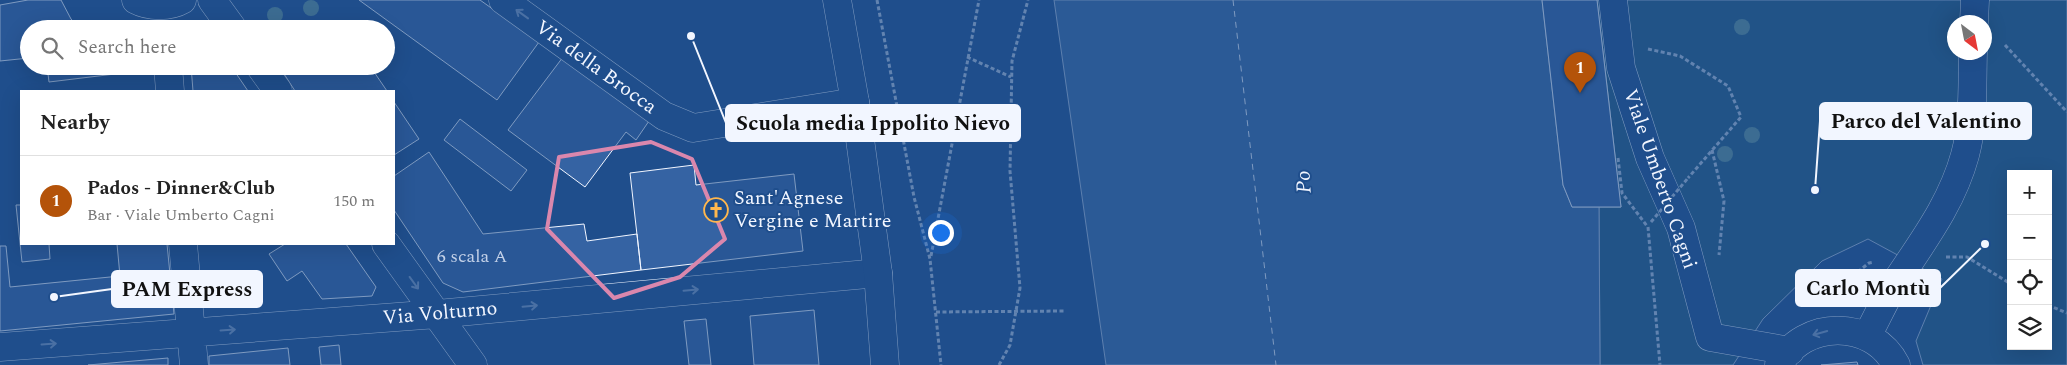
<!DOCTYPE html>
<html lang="en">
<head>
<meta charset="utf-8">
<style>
  :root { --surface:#fff; --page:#f2f2f2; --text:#222; --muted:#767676; --line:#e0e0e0; --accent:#b45309 }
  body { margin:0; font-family:Spectral,serif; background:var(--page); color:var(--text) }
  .controls { position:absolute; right:15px; bottom:15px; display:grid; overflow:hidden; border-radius:0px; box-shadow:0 5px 20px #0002 }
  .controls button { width:45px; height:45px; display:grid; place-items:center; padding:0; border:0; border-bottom:1px solid var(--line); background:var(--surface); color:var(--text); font:25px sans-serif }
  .compass { position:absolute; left:1947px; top:15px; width:45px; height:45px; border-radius:50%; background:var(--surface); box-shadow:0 5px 20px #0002; rotate:148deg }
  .you { position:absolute; left:940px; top:232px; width:18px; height:18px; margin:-12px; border:4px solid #fff; border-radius:50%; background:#1a73e8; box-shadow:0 0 0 8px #1a73e833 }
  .badge { display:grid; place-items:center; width:32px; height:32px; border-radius:50%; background:var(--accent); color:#fff; font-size:16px; font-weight:700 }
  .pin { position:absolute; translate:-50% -41px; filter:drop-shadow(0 1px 2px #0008) }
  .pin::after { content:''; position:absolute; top:26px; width:18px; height:15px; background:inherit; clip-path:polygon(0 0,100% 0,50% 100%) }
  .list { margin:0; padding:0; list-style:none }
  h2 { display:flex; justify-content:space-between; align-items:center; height:65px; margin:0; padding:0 20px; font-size:21px }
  h2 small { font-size:16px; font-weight:400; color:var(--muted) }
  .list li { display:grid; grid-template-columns:32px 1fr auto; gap:15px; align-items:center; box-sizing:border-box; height:90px; padding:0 20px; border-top:1px solid var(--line) }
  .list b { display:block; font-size:19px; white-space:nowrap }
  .list p { margin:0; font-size:16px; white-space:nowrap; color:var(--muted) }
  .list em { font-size:16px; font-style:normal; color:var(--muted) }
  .icon { flex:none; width:28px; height:28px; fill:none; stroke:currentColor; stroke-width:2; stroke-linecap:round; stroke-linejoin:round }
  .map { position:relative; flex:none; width:2067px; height:365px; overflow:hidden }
  .search { position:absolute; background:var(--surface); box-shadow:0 5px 20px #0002; left:20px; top:20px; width:375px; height:55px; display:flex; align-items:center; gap:12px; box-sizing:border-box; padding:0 18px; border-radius:28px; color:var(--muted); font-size:19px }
  .panel { position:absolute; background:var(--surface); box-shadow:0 5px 20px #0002; left:20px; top:90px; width:375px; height:155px; border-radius:0px }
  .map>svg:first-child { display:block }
  .green { fill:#245a82; stroke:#a8bbd7; fill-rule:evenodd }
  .water { fill:#3b69a3; stroke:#a8bbd7 }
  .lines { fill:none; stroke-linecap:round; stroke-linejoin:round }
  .ferry { stroke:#f2f6ff; stroke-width:1; stroke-dasharray:6 5; stroke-linecap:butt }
  .building { fill:#3563a3; stroke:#f2f6ff }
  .minor-casing { stroke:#f2f6ff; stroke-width:29 }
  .major-casing { stroke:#f2f6ff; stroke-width:29 }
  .path { stroke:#b3c4dc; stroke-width:3; stroke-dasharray:4 2.5; stroke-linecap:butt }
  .minor { stroke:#1f4e8c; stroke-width:28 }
  .major { stroke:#1f4e8c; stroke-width:28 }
  .path-bridge { stroke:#b3c4dc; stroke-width:3; stroke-dasharray:4 2.5; stroke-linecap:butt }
  .tree { fill:#61919a }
  .oneway { stroke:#7e9ac0 }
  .marked { fill:none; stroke:#da87ad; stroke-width:4; stroke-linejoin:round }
  .labels { text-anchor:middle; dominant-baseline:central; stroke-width:4; stroke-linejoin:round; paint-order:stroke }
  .number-label { font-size:18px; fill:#c3d1e8 }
  .street-label { font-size:20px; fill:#f2f6ff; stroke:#1f4e8c }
  .poi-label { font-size:20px; fill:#f2f6ff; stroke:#1f4e8c; text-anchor:start }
  .water-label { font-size:21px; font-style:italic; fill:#f2f6ff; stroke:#1f4e8c }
  .leader { fill:none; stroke:#f2f6ff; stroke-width:2 }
  .callout-dot { fill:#f2f6ff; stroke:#1f4e8c; stroke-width:2 }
  .callout { fill:#f2f6ff; stroke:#f2f6ff; stroke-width:2 }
  .callout-label { font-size:21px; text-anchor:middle; font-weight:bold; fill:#111 }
</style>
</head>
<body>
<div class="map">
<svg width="2067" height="365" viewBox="0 0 2067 365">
  <rect width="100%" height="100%" fill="#1f4e8c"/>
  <path class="green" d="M1597,0H2067V365H1923L1916,341L1942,279L1868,239L1822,261L1763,319L1733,365H1600L1599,207H1621ZM1954,22H1984V52H1954ZM2011,174H2048V346H2011Z"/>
  <path class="water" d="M1054,0H1542L1563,185L1572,207H1599L1600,365H1106Z"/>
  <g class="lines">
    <path class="ferry" d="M1233,0L1276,365"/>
  </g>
  <path class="building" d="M28,0H61L71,19L81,29H29V58L0,61V5Z
    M359,0H480L539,42L497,100Z
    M1542,0H1597L1621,207H1572L1563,185Z
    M563,57L649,121L636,140L626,132L585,187L508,130Z
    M47,66H114L115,74L49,82Z
    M191,66H231L248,91H193Z
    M279,66H370L387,91H295Z
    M394,102L419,139L394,155Z
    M460,119L527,170L511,191L444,140Z
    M429,152L483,234L584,224L587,241L637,234L641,270L463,292L443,283L394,210V176Z
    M694,165L696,185L794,174L803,251L641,270L630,173Z
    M16,205H21V244H49L50,259L22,262Z
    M117,244H167L174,314L0,331V246H6L10,287L120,276Z
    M285,244H346L376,287L372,296L322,299L302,271L287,281L269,254Z
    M814,310L819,365H754L750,316Z
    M706,319L711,365H689L684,321Z
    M339,345L341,365H321L319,347Z
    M288,348L290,365H209V356Z
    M168,358V365H88Z
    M1857,362L1858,365H1821Z"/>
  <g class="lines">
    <g class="minor-casing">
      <path id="minor" d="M136,0C149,7 170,7 182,0
        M212,0L233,29
        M503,0L664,116L693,128L855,102
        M1613,0L1621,68L1650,158L1681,228L1710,337L1790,351
        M1974,22L1975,0
        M168,66L170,91
        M260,66L278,91
        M183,244L194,365
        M386,244L473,365
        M1867,336C1877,318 1885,299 1896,282C1923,241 1952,203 1965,155C1974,122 1972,86 1973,52
        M0,347L437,314L878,273
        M1779,365C1803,319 1873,319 1896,365"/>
    </g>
    <g class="major-casing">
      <path id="major" d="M837,0L855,102L878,273L885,365"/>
    </g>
    <path class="path" d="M877,0L914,197L930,259L941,365
      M2005,45L2067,112
      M1648,49L1680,56L1728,86L1741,117L1688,178
      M967,57L1011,77
      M1712,150L1724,201L1719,255
      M1618,158L1622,193L1647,226
      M1648,227L1660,365
      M931,256L979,0
      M1946,257H1967L2011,284
      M1817,304L1869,263L1874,262
      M2048,305L2067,313
      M936,312L1066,311
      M999,365L1010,345L1020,288L1010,171L1012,61L1028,0"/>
    <use href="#minor" class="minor"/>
    <use href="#major" class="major"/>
    <path class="path-bridge" d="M1651,222L1688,178"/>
  </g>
  <g class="tree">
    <circle cx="311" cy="8" r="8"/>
    <circle cx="275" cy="15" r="8"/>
    <circle cx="1742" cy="27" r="8"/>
    <circle cx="1752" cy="135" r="8"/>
    <circle cx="1725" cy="154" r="8"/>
  </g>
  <defs><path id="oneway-shaft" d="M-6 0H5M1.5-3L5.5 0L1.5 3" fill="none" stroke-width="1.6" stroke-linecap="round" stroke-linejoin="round" transform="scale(1.25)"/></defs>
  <g class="oneway">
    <use href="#oneway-shaft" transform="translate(522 14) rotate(-144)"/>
    <use href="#oneway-shaft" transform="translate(414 283) rotate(54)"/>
    <use href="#oneway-shaft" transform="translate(691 290) rotate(-5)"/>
    <use href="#oneway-shaft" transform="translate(530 306) rotate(-5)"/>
    <use href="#oneway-shaft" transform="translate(228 330) rotate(-4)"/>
    <use href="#oneway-shaft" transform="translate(1820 333) rotate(164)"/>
    <use href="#oneway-shaft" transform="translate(49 344) rotate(-4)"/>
  </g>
  <path d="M0 0H2067V365H0ZM651,142L692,159L725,239L680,277L614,298L547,229L559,157Z" fill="#1f4e8c" fill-opacity=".55" fill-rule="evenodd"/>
  <path class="marked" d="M651,142L692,159L725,239L680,277L614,298L547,229L559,157Z"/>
  <defs>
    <g id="church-ring" transform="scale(1.25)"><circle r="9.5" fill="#1f4e8c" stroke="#ffb74d" stroke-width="1.5"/><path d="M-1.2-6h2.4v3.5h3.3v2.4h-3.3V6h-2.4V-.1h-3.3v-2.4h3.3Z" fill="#ffb74d"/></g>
  </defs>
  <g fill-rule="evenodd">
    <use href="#church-ring" x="716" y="210"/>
  </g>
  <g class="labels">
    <g class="number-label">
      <text x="472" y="256">6 scala A</text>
    </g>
    <g class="street-label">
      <text transform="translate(596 67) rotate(36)">Via della Brocca</text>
      <text transform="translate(1660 179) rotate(71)">Viale Umberto Cagni</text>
      <text transform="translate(440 313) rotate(-5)">Via Volturno</text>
    </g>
    <g class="poi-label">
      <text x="734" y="198">Sant'Agnese<tspan x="734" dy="23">Vergine e Martire</tspan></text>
    </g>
    <g class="water-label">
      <text transform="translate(1304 182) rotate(-94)">Po</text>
    </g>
  </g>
  <path class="leader" d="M1815 190L1820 121M691 36L726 123M1985 244L1940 288M54 297L112 289"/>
  <g class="callout-dot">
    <circle cx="1815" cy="190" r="5"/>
    <circle cx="691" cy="36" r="5"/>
    <circle cx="1985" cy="244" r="5"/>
    <circle cx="54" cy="297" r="5"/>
  </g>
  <g class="callout">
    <rect x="1820" y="103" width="211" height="36" rx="5"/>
    <rect x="726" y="105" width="294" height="36" rx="5"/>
    <rect x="1796" y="270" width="144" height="36" rx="5"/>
    <rect x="112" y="271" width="150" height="36" rx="5"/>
  </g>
  <g class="callout-label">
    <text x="1926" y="128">Parco del Valentino</text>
    <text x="873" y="130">Scuola media Ippolito Nievo</text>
    <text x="1868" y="295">Carlo Montù</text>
    <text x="187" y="296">PAM Express</text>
  </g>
</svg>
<div class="controls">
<button>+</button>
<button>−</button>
<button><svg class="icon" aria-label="locate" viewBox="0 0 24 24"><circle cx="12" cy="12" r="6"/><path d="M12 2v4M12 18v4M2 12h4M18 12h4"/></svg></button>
<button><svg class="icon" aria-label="layers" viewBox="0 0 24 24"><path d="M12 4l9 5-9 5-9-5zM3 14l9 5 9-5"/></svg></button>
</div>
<svg class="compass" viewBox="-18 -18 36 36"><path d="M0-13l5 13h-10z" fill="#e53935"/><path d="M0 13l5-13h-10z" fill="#767676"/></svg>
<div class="you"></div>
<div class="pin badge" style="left:1580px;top:93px">1</div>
<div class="search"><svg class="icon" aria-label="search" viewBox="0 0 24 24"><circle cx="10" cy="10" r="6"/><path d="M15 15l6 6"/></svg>Search here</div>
<section class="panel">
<h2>Nearby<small></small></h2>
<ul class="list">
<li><span class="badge">1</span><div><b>Pados - Dinner&amp;Club</b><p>Bar · Viale Umberto Cagni</p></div><em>150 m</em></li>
</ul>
</section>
</div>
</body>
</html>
